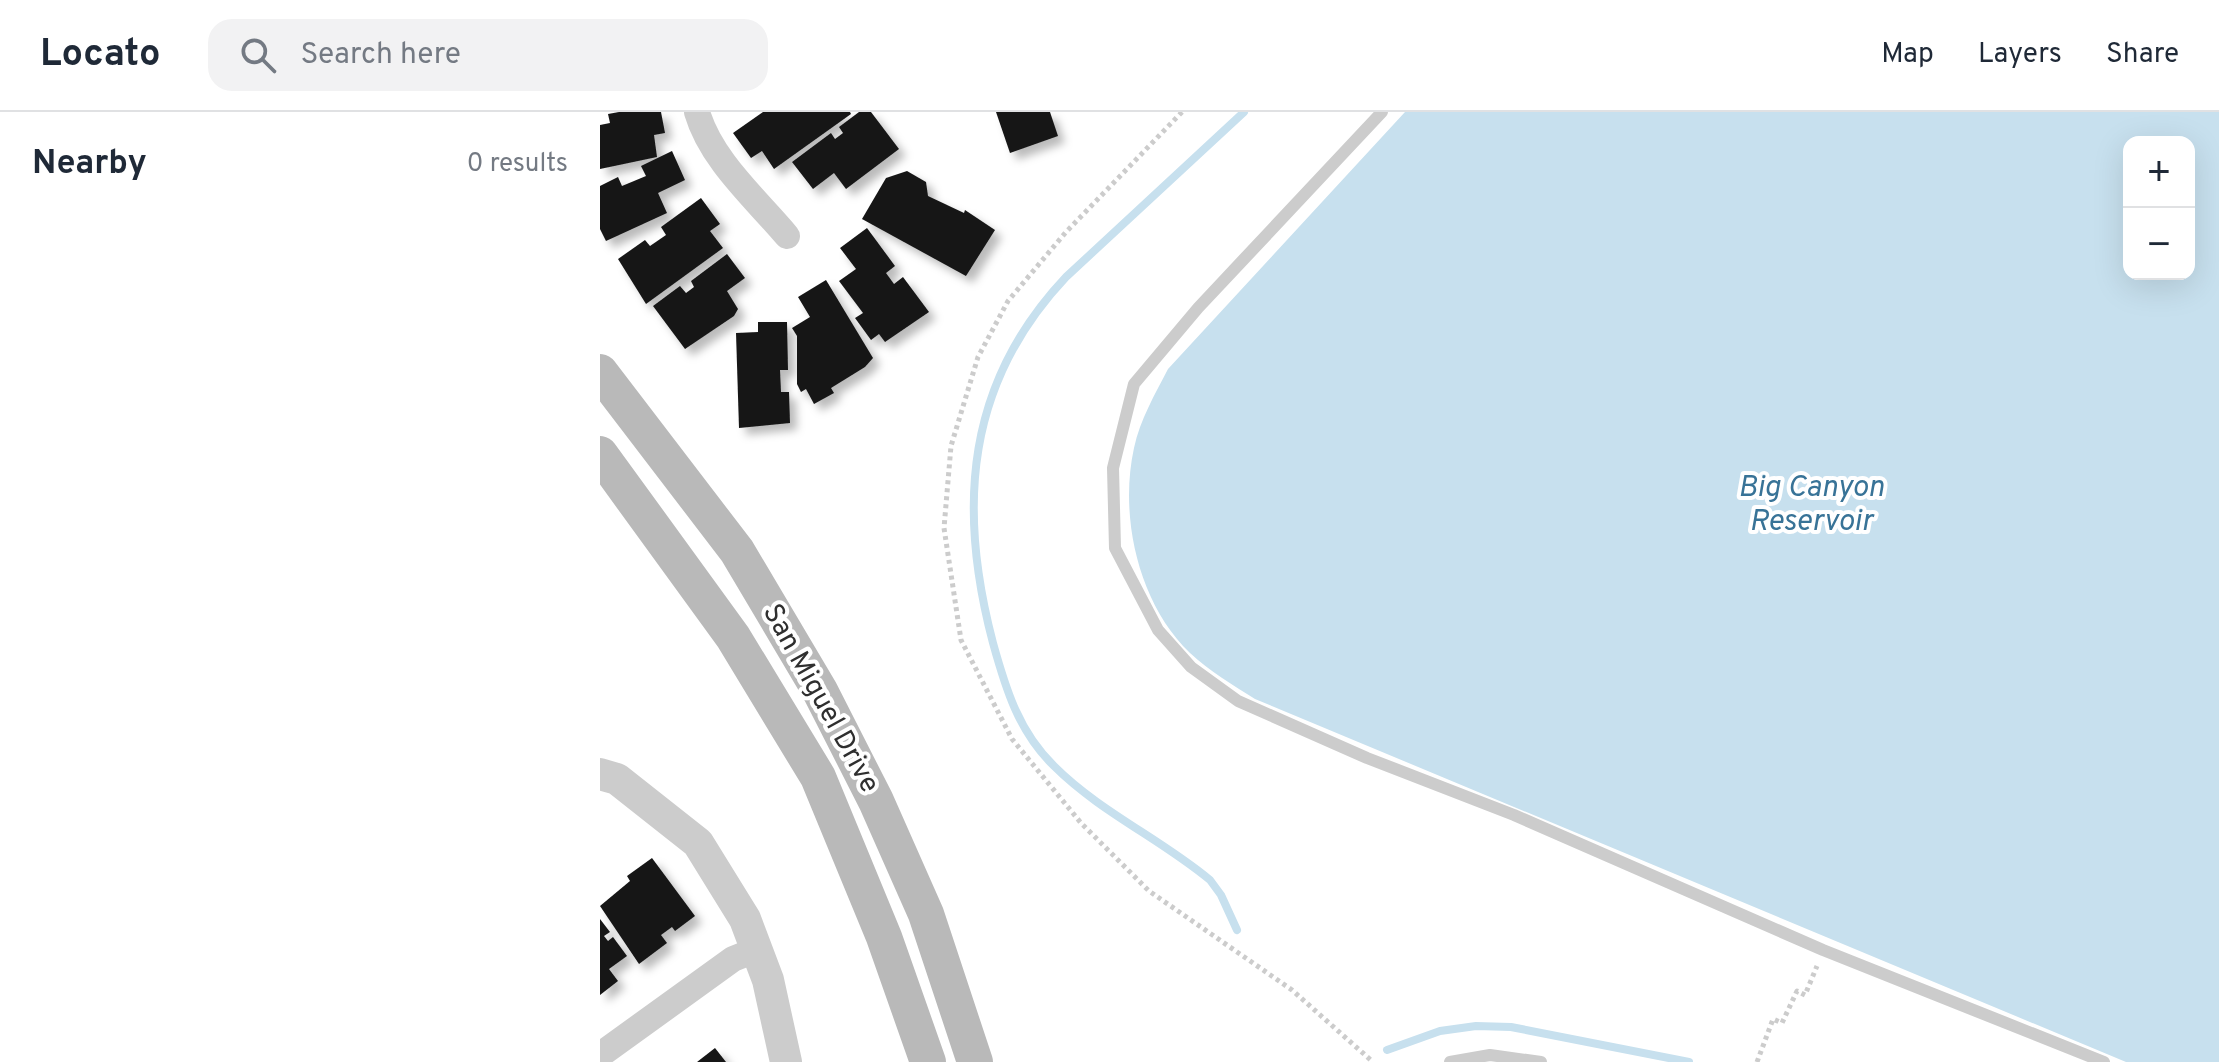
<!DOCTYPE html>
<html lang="en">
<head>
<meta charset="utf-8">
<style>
  :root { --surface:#fff; --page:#f2f2f3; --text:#1f2937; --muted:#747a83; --line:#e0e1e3 }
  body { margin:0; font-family:Overpass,sans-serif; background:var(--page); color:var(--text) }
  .controls { position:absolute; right:24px; top:24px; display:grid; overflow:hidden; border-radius:16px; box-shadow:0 8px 32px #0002 }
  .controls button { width:72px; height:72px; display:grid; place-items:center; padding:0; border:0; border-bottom:2px solid var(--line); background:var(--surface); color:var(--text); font:40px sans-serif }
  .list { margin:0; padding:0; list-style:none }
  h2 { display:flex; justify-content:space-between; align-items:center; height:104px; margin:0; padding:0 32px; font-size:34px }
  h2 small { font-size:26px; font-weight:400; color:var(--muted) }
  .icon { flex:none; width:44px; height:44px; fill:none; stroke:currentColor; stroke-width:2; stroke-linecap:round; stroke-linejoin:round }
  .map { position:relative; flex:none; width:1619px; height:950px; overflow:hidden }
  header { display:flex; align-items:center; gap:48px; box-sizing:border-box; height:112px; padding:0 40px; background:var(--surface); border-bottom:2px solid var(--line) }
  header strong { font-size:38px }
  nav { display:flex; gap:44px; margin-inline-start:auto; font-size:28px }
  .search { width:560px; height:72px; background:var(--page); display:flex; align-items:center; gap:20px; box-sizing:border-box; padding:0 28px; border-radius:24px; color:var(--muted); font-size:30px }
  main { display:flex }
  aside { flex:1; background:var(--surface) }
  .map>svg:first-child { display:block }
  .water { fill:#c7e0ee; fill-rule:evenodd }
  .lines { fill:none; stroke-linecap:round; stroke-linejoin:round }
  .stream { stroke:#c7e0ee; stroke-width:8 }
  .building { fill:#161616; filter:url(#shadow) }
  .path { stroke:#ccc; stroke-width:5; stroke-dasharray:4 4; stroke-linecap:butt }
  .service { stroke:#ccc; stroke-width:12 }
  .minor { stroke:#ccc; stroke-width:26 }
  .tertiary { stroke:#ccc; stroke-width:32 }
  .secondary { stroke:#b9b9b9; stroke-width:36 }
  .labels { text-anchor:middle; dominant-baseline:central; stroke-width:8; stroke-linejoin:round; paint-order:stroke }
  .street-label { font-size:28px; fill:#2f2f2f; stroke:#fff }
  .water-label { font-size:30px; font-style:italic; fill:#387397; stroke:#fff }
</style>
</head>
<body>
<header>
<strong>Locato</strong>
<div class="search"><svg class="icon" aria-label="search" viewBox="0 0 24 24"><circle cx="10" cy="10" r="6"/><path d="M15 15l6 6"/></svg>Search here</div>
<nav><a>Map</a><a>Layers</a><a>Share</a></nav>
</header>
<main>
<aside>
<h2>Nearby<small>0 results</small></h2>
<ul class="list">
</ul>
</aside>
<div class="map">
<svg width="1619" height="950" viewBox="0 0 1619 950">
  <defs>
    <filter id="shadow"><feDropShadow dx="7" dy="7" stdDeviation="4" flood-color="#0004"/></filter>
  </defs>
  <rect width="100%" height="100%" fill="#fff"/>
  <path class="water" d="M805,0H1619V950H1526L655,587C633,573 609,559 590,541C538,491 519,404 534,336C540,308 555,282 568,257ZM1529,30H1589V162H1529Z"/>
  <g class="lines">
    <path class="stream" d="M637,818L621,783L610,768C561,727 500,700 454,654C419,620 406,578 393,531C357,395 366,271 466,165L644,0
      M787,938L840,919L876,914L911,915L1089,950"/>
  </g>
  <path class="building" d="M19,0H61L65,21L54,23L57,45L0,57V13L10,11L8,2Z
    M163,0H250L251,2L174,57L162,39L151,46L133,21Z
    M259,0H271L299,37L246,77L234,61L213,77L192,50L231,21L235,27L243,21L239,15Z
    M396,0H450L458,24L410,41Z
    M72,39L85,68L58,81L67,101L6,129L0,117V74L18,65L22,74L46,64L41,54Z
    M307,59L326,70L328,84L364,101L365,98L395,118L366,164L262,107L286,66Z
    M101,86L120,112L110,119L123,136L46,192L18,147L45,128L50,134L66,123L61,115Z
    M267,116L295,154L286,161L294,172L303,165L329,200L285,230L279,222L271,228L255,206L263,201L239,169L256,157L240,136Z
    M127,142L145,166L127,179L138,197L134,204L85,237L53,194L80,174L86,181L94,175L91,169Z
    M226,168L273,246L265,255L231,276L234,281L214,292L206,277L201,280L197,272V224L192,216L210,205L198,185Z
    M158,210H187L188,258H180L181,280H189L190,311L139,316L136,221L158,220Z
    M52,746L95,804L75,819L72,815L61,823L67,831L39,852L0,794L30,769L27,764Z
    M0,807L10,820L4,824L8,829L13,825L27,844L9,857L18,869L0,883Z
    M115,936L126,950H97Z"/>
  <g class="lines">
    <path class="path" d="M582,0L466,120L408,189L378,245L351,334L344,416L361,528L412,627L481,711L549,779L692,878L773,950
      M1157,950L1173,907L1182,911L1197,879L1205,883L1217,854"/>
    <path class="service" d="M782,0L598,196L534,272L513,356L515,436L558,518L591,555L638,589L767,646L914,703L1223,838L1504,950
      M850,950L890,943L941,950"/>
    <path class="minor" d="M97,0C111,48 155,86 187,124
      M0,943L133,847L158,837"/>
    <path class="tertiary" d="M0,662L17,667L98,731L145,807L168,868L186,950"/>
    <path class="secondary" d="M0,260L137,439L220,579L276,689L326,802L375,950
      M0,342L133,525L218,665L284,825L328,950"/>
  </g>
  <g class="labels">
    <g class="street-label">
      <text transform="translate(220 587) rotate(61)">San Miguel Drive</text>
    </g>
    <g class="water-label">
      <text x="1211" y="376">Big Canyon<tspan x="1211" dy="34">Reservoir</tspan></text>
    </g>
  </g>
</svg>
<div class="controls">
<button>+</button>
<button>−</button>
</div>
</div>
</main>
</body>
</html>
